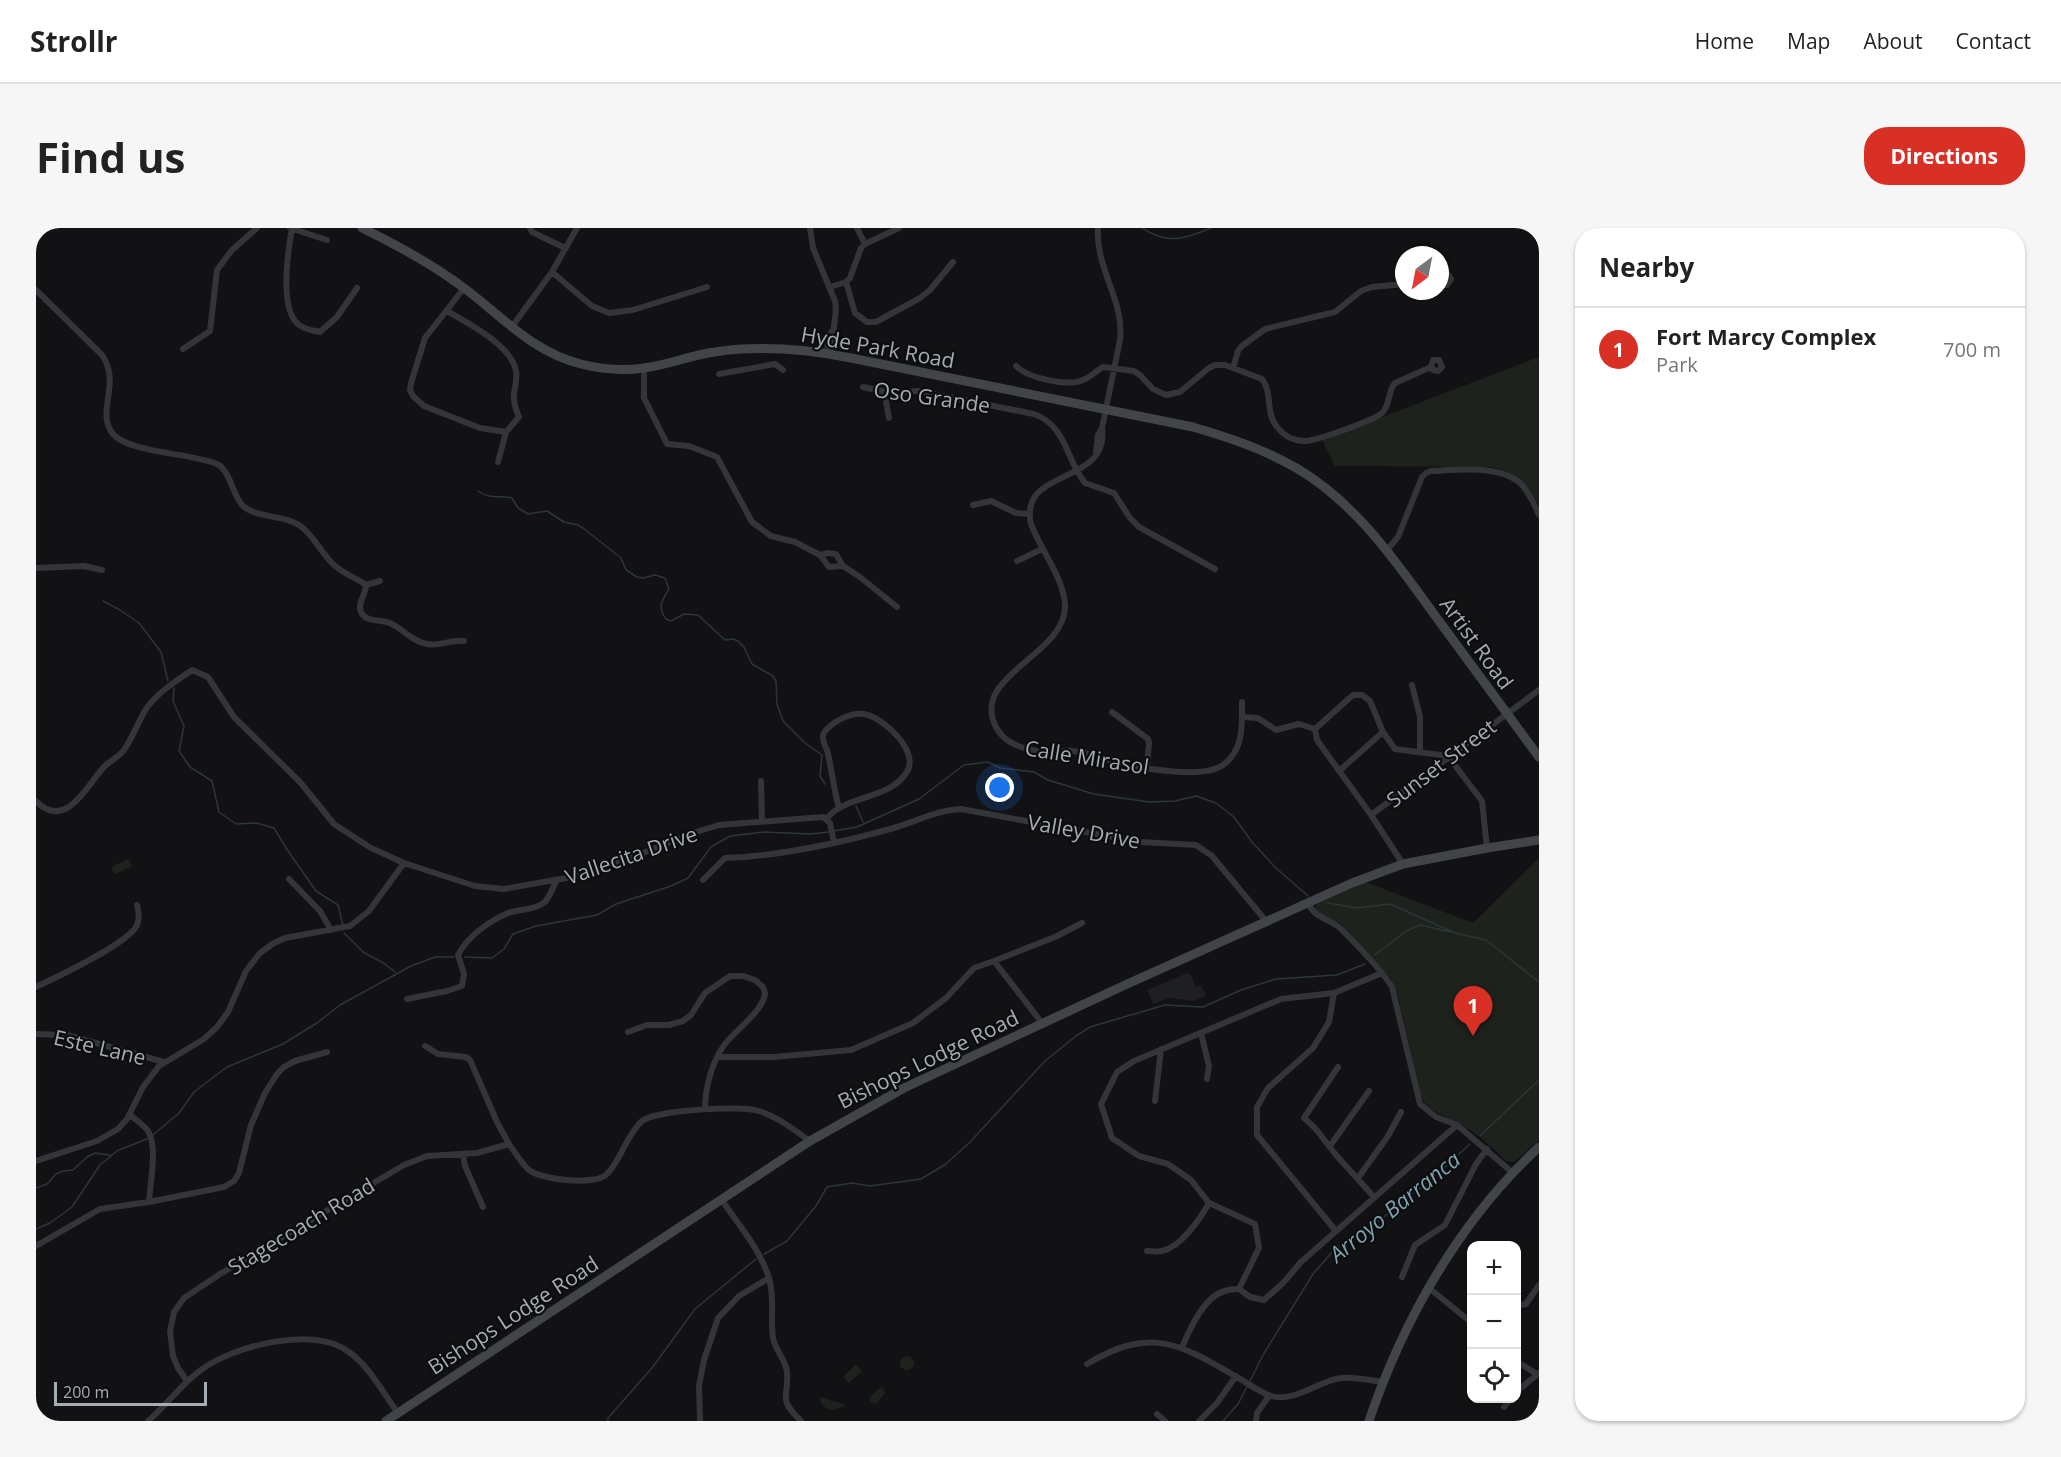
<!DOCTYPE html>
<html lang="en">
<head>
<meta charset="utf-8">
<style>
  :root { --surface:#fff; --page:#f6f6f6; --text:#222; --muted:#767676; --line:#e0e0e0; --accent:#d93025 }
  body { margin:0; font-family:"Open Sans",sans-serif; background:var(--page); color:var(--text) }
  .controls { position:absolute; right:18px; bottom:18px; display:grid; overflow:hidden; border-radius:12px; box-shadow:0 2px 4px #0004 }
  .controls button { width:54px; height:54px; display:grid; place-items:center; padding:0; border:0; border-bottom:2px solid var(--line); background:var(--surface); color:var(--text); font:30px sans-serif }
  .compass { position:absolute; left:1359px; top:18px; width:54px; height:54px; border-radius:50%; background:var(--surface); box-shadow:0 2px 4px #0004; rotate:212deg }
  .scale { position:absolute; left:18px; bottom:15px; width:153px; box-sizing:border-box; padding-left:6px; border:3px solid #a4adb4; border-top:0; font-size:16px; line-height:21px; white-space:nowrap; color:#a4adb4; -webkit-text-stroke:4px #0d0d0f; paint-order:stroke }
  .you { position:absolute; left:964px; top:560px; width:21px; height:21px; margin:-15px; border:4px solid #fff; border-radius:50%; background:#1a73e8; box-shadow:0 0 0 9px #1a73e833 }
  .badge { display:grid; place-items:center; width:39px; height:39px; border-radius:50%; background:var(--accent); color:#fff; font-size:20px; font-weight:700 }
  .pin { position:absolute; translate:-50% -50px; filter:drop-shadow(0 2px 3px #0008) }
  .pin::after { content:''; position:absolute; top:32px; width:21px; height:18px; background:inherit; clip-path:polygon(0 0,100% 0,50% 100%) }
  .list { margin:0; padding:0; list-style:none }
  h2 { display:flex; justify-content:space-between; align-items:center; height:78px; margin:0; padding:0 24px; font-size:26px }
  h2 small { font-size:20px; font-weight:400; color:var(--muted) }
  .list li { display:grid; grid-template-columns:39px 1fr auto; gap:18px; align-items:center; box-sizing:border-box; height:84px; padding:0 24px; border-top:2px solid var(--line) }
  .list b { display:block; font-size:22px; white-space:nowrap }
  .list p { margin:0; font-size:20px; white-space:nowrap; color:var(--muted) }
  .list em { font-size:20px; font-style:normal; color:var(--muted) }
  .icon { flex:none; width:33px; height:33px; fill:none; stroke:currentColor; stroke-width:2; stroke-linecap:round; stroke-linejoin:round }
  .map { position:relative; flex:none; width:1503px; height:1193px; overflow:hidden; border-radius:24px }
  header { display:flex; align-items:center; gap:36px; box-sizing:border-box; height:84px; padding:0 30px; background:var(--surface); border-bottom:2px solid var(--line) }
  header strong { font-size:28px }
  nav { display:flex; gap:33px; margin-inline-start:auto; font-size:21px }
  .intro { display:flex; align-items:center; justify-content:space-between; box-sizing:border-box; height:144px; padding:0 36px }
  h1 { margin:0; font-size:42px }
  .button { padding:15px 27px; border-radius:24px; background:var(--accent); color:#fff; font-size:21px; font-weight:700 }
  main { display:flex; gap:36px; padding:0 36px }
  aside { flex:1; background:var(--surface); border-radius:24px; box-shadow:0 2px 4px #0004 }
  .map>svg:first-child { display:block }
  .built { fill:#1e1f21 }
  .green { fill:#1d231c }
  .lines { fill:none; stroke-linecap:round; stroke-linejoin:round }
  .stream { stroke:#2b3639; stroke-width:1.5 }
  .street { stroke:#333539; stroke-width:6 }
  .secondary { stroke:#414549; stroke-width:9 }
  .labels { text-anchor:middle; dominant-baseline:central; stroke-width:4.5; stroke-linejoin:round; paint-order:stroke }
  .street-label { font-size:21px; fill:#a4adb4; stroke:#0d0d0f }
  .water-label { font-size:22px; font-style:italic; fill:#7ba3af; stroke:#0d0d0f }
</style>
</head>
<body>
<header>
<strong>Strollr</strong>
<nav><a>Home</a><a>Map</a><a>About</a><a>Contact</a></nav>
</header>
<div class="intro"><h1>Find us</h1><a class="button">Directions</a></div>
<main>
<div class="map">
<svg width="1503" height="1193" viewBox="0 0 1503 1193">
  <rect width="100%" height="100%" fill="#121214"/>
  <path class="built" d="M1151,745L1155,747L1160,759L1165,757L1170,768L1157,773L1133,770L1117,776L1111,762Z"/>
  <path class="green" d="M1503,129V278C1492,256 1480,246 1456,239L1299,238L1286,212Z
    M1503,630V912L1478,934L1470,933C1458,922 1445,908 1431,900C1404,883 1382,885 1380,847L1362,768L1355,751L1304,695L1283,685L1279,680L1282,674L1327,653L1437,695Z
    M92,631L96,638L79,646L75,639Z
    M864 1135a7 7 0 1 1 14 0a7 7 0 1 1-14 0Z
    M820,1136L826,1143L813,1155L807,1149Z
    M845,1159L848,1161L849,1165L840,1176L834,1174V1169Z
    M784,1169L811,1177L798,1182C789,1180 785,1178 784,1169Z"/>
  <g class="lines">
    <path class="stream" d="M1106,0C1131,17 1149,11 1175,0
      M442,263C455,272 462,267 476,270L482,280L492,286L511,283L528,294L542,297L547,300L585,330L590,342L601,349L607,350L619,347L629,350L633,361C626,372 621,379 630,391L635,393L648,386L662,387L689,412L697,411L702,413L708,419L716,436L737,448L740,453L741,476L747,493L769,515L786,527L784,548L789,556
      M67,373L84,382L103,395L125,424L132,453
      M138,460L137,473L148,498L143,523L154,539L176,553L183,584L200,596L220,595L238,600L250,620L280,663L302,677L307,697
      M820,578L827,594
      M797,603L821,599L883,571L928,537L952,534L964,540L998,544L1012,552L1058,566L1113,574L1139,573L1160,568L1180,575L1198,589L1216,614L1240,640L1272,668
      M1292,675L1321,680L1354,676L1419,705L1450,712L1503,754
      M308,705L327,724L349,736L359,744
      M1339,727L1370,703L1384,697L1415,704
      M429,729L456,730L468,721L477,706L500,698L561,687L580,676L635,658L652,650L675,619L694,608L728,604L775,606L793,604
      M117,907L143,885L158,864L191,839L247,816L281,795L304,777L375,738L399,729H418
      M1445,907L1503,852
      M0,960L11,956L20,946L27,943L37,942L51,929L59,925L74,927
      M0,1001L14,995L36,979L64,937L81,923L113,910
      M728,1026L751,1013L780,978L791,959L816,955L834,958L885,951L910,936L934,914L1009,833L1040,808L1054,799L1129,777L1167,779L1205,762L1240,751L1301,747L1329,736
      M1214,1153L1227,1127L1277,1046L1298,1022L1344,992L1397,950L1434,916
      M572,1193V1190L616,1140L659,1081L720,1031
      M1187,1193L1202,1176L1212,1157"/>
    <path class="street" d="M254,0L291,12
      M256,0C252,23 244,73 259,93C265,101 276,102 284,104L301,89L321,60
      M494,0L496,4L529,20
      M774,0L777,20L799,73C801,82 799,89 798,98C797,110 802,113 792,125
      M821,0L829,16
      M1062,0C1059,40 1089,73 1084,112L1066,200C1074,258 982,239 995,296C1004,321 1030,353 1029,380C1027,427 936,448 959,497C963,506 969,512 978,516C988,521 1006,525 1018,525C1024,524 1030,522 1036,523C1052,524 1068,532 1084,535C1108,541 1168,551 1187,537C1208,522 1206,497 1206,474
      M516,44L556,78L573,85L597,82L671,59
      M1404,46H1412L1415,51L1411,57H1404
      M810,54L819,85L831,94H840L884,70L894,62L917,34
      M794,59L810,54L814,50L825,20L829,16L863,0
      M428,60L389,110L375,155L374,162L377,168L388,178L444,200L470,204
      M0,62L66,127C86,156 59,184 77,206C93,225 155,225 181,236C195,243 196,267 207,278C222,291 246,286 263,297C277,306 284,323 296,335C305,345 319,349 330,357C330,366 321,375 325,384C330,395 345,391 354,395C367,401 377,414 391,416C404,419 415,411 428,413
      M411,83C432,95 476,118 480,143C482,153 477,162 478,171C478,177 481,184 483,189L470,204L462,234
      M475,100L516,44L541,0
      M147,121L174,103L181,42L196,22L221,0
      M792,125L791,110L797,102
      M980,138C992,150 1031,159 1047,152C1055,149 1060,143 1067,139L1098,143L1105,148L1117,161L1130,167L1144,164L1173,140L1179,137H1189L1226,151C1237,165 1229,185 1241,199C1248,208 1258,213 1269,213C1279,213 1340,192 1347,184C1354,176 1352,163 1359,155L1395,139L1397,132H1403L1406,139L1402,143L1397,142L1395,139
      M608,140V170L631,216L653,218L681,229L716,294L735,308L759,314L784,327L793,339L807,338
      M1197,140L1202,123L1206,118L1229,101L1299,84L1325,63L1336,59L1368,56
      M683,146L739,136L747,142
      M827,159L854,165L882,163L998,186C1031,198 1030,232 1049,255L1078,265L1094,290L1103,299L1179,341
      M851,164L850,173L853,190
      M1060,224L1062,207L1066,200
      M937,277L955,273L980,285L993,286
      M1351,322L1362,309L1386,249L1390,245L1395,243C1421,242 1468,236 1487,258C1494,267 1499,277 1503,287
      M784,327L792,325L800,326L807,338L824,349L861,379
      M981,333L1006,321
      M0,340L48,338L66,342
      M330,357L344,353
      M1376,457L1384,489V524
      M1076,484L1112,511L1113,515L1111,539
      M1206,489L1222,490L1240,502L1263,496L1279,501
      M1279,501L1317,467H1326L1334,473L1347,504L1359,521L1412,528L1446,573L1451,620
      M1279,501L1281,512L1335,587L1367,636
      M1303,543L1347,504
      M725,553L726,593
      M0,573C29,603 50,559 67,540C73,533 82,530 88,522C97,509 102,494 110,481C122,464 140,453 156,442L172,449L198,489L264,554L298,596L335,620L368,635L439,658L468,661L547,647L569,640L657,605L683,597L787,589L794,595L798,615
      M1335,587L1503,462
      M791,590C811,566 856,572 872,542C882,522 847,489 828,486C818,485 807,489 798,495C794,498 787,503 787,508C786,514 791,520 792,526C796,544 798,562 803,580
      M253,651L284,683L295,702
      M667,652L689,630C745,628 800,616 854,601C877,595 900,582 925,581L1104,614L1160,617L1176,628L1230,693
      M1272,675C1279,691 1294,690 1305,701C1320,716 1345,741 1356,759L1384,876L1400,889L1421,897L1477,945
      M958,733L1019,709L1046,695
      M0,759C23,748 87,718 100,699C104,692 103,684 101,677
      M1298,765L1293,794L1277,820L1232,860L1221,879V907L1300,1003
      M371,771L411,763L426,758L428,746L422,727C431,709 453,693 472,685C484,681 499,682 509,674C514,668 517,660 520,653
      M592,804L611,797H633L647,793L655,787L669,765L694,748H707L719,752L727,759L729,765C728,782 700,802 689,816C676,833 669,860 669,881
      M1165,805L1173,838L1171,851
      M0,806L31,807L128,834
      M389,818L402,826L430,829L434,832L461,894L473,916
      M682,829H738L815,822L877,795L910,770L938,740L958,733L1006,795
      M1302,839L1268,890L1279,900L1300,927L1338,969
      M1119,873L1125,821
      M94,887C100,892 107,896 112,903C122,919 114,955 113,974
      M1294,918L1333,863
      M427,926L429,938L447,979
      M0,933L61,913L82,901L91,891L107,859L123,838L168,811L181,799L192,784L210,743L224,725L238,715L249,710L314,698L333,683L368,635
      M1322,950L1352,908L1365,884
      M685,971C702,996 724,1021 733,1050C739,1069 734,1090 737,1110C739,1122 750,1132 751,1144C753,1172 741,1169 765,1193
      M0,1018L64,981L113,974L188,959L198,953L203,945L215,897L229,865L241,846L248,839L259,833L291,824
      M1111,1023C1116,1023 1121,1024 1126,1023C1145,1019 1164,991 1173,975
      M1366,1049L1379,1017L1409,997L1440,936L1451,921
      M1393,1060L1436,1095
      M1203,1061L1223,1020L1219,996L1173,975L1155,952L1132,936L1103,928L1076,910L1065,876L1081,844L1098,833L1245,771L1298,765L1346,745
      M1203,1061L1214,1069L1228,1072L1247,1055L1265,1034L1421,897
      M1480,1078L1490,1076L1503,1057
      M1146,1119C1154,1101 1168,1068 1189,1063C1193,1061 1199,1061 1203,1061
      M1480,1133L1501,1146
      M1051,1136C1113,1099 1141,1114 1199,1148C1209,1153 1224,1165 1235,1168C1258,1175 1282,1153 1305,1150C1318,1149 1333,1152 1346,1154
      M151,1153L142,1140L137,1128L134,1103L138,1084L148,1070L184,1046L368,937L391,928L441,925L473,916C479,924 485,935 493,942C506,952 559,958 571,946C584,934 591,906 606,893C620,882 706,877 723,883C742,889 758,902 774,913
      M1480,1164L1503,1145
      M1468,1179L1475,1170
      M1121,1186L1129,1193
      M112,1193C131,1177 145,1156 165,1142C197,1118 278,1097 313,1124C334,1139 347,1165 362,1185
      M664,1193L663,1158L668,1132L682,1090L703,1068L733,1050
      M1163,1193L1181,1175L1200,1148
      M1220,1193L1221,1185L1233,1168"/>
    <path class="secondary" d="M326,0C361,17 396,36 428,60C466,88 496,124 545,136C564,141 588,143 608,140C632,137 655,127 679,124C725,117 769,121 815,130L1157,199C1194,210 1228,221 1262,241C1324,278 1364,340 1406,397C1438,441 1471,485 1503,529
      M350,1193L774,913L868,860L1089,757L1316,655L1367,636L1451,620L1503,612
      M1333,1193C1367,1092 1424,992 1503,919"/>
  </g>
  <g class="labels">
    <g class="street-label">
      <text transform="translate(842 119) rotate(10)">Hyde Park Road</text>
      <text transform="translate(896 169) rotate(8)">Oso Grande</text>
      <text transform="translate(1441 415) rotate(54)">Artist Road</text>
      <text transform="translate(1051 529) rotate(9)">Calle Mirasol</text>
      <text transform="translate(1405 535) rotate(-37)">Sunset Street</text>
      <text transform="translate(1048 603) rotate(10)">Valley Drive</text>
      <text transform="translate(595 627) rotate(-19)">Vallecita Drive</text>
      <text transform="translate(64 819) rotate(13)">Este Lane</text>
      <text transform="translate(892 831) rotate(-26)">Bishops Lodge Road</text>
      <text transform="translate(265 998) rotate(-31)">Stagecoach Road</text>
      <text transform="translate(477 1087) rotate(-33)">Bishops Lodge Road</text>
    </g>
    <g class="water-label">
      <text transform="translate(1358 978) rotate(-39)">Arroyo Barranca</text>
    </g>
  </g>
</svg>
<div class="controls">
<button>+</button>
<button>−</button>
<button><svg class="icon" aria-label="locate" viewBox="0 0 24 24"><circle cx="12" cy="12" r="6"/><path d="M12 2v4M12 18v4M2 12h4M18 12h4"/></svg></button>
</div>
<svg class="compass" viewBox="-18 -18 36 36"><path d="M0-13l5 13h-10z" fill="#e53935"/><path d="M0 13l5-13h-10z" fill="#767676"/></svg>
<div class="scale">200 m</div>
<div class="you"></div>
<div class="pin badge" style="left:1437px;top:808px">1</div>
</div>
<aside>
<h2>Nearby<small></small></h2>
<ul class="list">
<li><span class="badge">1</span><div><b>Fort Marcy Complex</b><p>Park</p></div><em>700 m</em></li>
</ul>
</aside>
</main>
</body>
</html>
